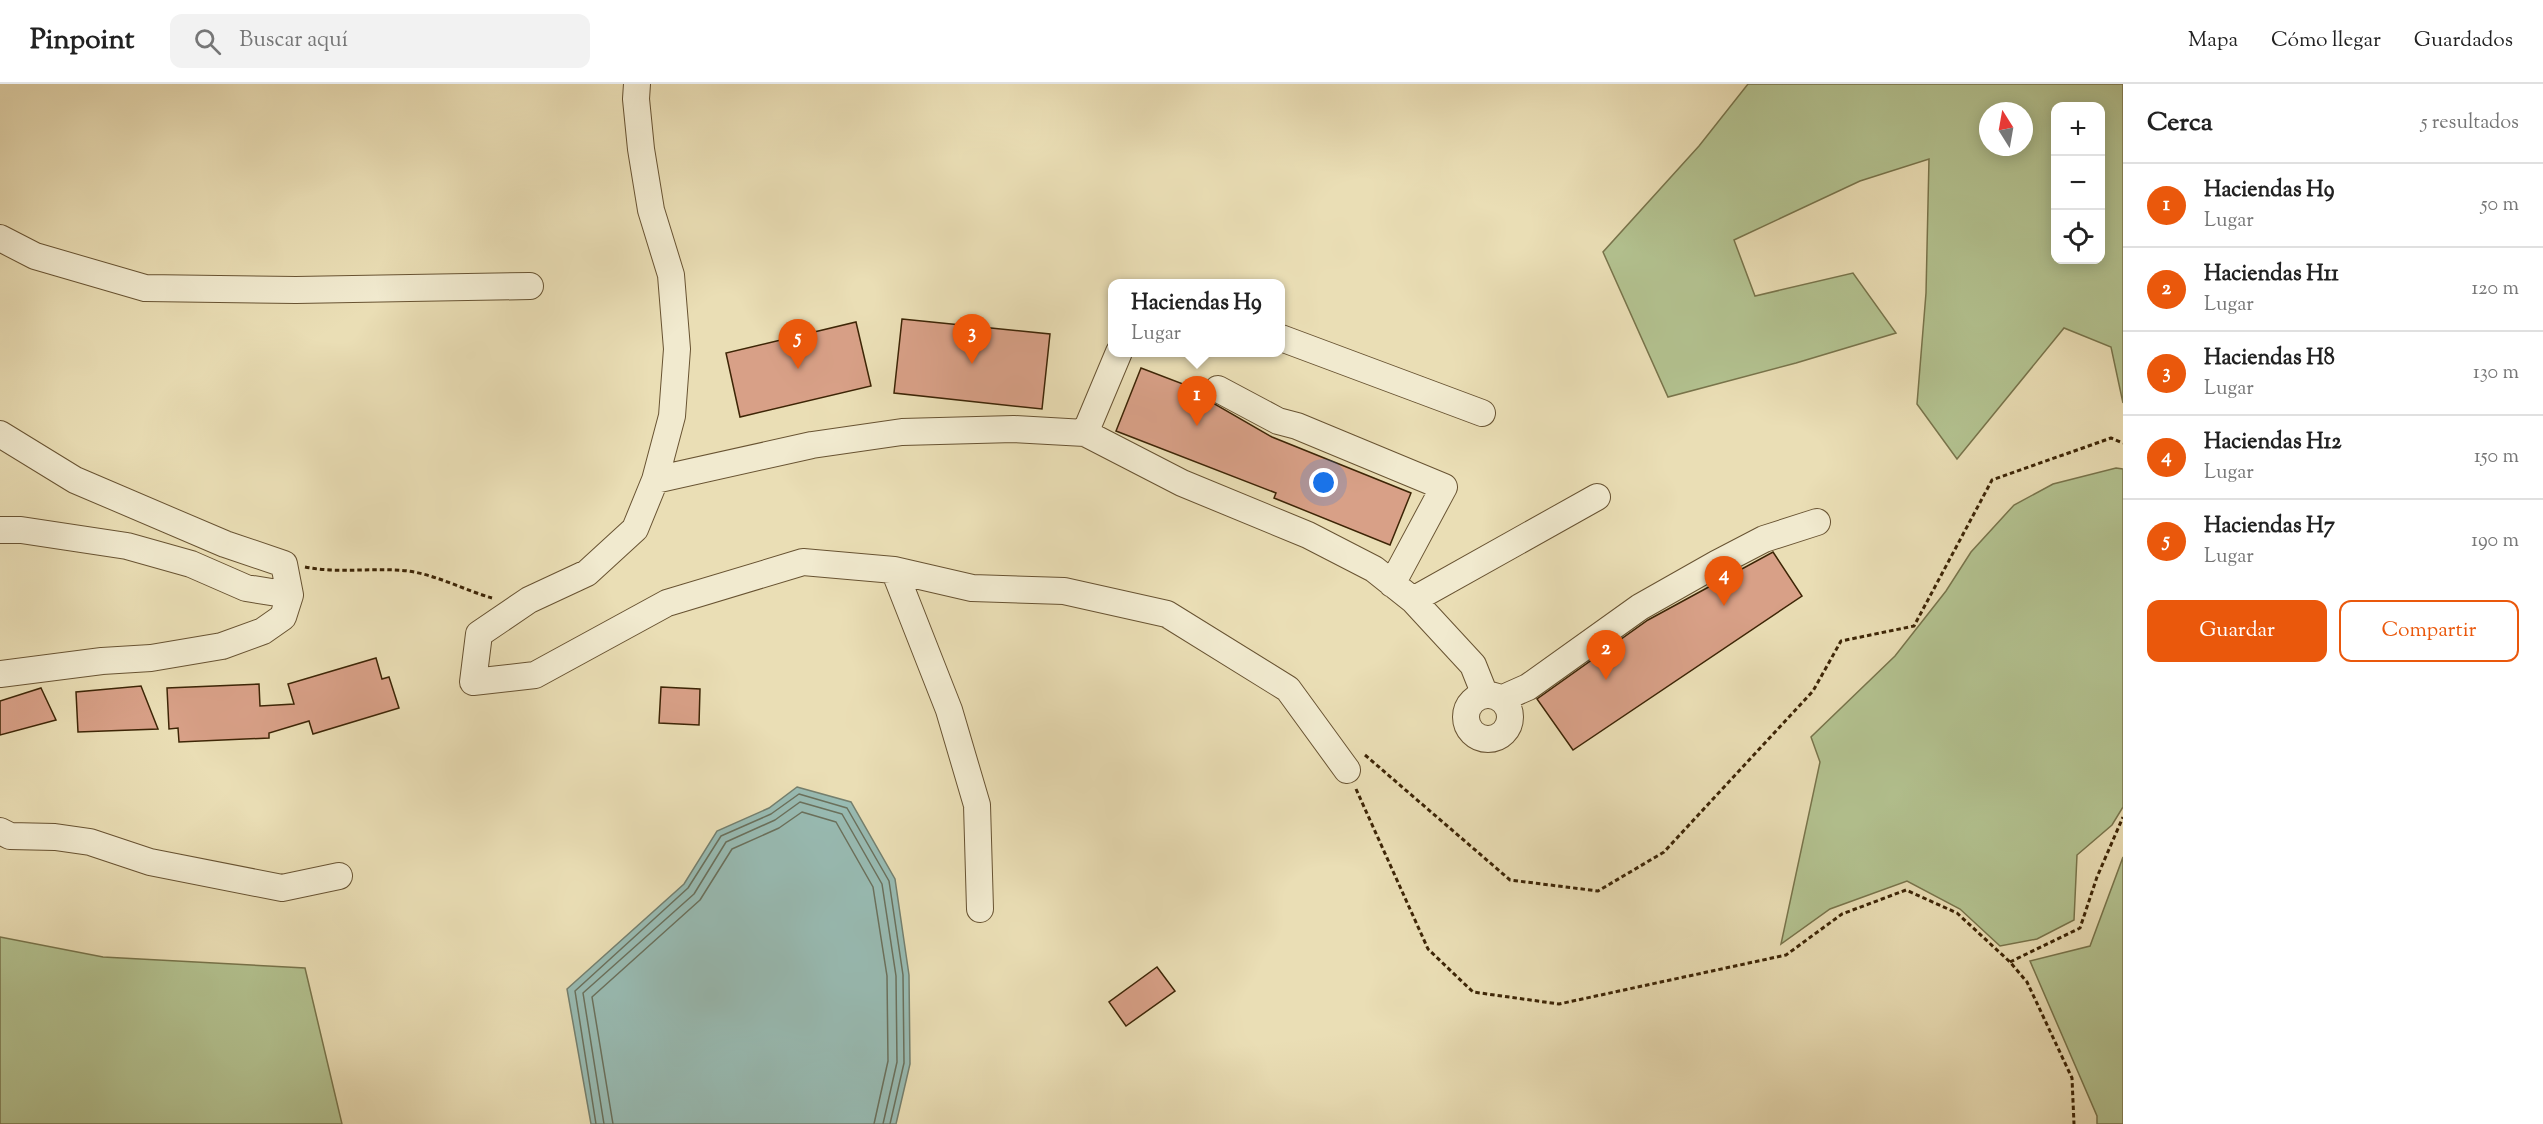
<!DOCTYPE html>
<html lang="es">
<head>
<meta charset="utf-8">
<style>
  :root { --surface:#fff; --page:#f2f2f2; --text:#222; --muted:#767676; --line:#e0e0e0; --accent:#ea580c }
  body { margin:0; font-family:"Sorts Mill Goudy",serif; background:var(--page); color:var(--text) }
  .controls { position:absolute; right:18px; top:18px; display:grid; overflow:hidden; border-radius:12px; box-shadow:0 3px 15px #0003 }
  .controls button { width:54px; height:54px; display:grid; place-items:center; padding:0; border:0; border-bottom:2px solid var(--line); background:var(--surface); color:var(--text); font:30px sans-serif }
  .compass { position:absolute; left:1979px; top:18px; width:54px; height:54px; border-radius:50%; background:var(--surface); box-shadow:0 3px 15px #0003; rotate:349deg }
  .you { position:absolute; left:1324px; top:399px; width:21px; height:21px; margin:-15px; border:4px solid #fff; border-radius:50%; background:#1a73e8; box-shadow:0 0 0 9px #1a73e833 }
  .badge { display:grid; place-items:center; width:39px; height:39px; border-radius:50%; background:var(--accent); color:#fff; font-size:20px; font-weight:700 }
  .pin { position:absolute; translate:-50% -50px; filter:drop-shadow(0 2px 3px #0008) }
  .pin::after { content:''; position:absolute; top:32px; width:21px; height:18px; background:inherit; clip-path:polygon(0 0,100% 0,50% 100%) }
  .popup { position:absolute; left:1108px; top:195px; width:177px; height:78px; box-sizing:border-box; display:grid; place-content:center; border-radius:12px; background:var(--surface); filter:drop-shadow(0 2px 4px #0005); font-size:20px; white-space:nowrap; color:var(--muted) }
  .popup b { font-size:22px; color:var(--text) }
  .popup::after { content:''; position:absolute; left:50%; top:100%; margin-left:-12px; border:12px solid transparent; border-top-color:var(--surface) }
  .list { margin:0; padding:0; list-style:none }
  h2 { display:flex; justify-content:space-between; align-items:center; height:78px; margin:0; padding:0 24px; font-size:26px }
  h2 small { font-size:20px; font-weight:400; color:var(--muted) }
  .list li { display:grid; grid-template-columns:39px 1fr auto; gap:18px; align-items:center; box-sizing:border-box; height:84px; padding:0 24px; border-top:2px solid var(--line) }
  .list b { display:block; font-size:22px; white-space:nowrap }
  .list p { margin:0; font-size:20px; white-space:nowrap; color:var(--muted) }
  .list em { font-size:20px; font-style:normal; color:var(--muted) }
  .actions { display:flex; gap:12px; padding:18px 24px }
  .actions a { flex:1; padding:14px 0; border:2px solid var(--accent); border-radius:12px; text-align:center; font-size:21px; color:var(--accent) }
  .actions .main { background:var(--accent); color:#fff }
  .icon { flex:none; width:33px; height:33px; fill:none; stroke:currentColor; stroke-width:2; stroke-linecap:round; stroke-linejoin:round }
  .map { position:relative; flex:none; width:2123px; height:1040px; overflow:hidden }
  header { display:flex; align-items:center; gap:36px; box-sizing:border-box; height:84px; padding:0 30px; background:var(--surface); border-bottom:2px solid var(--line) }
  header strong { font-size:28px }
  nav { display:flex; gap:33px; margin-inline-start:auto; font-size:21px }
  .search { width:420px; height:54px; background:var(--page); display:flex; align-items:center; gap:15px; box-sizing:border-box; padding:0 21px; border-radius:12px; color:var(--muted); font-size:22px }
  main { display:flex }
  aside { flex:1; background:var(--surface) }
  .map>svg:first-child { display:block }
  .green { fill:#b3c290; stroke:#78744b; stroke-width:1.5; fill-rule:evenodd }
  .water { fill:#98bbb3; stroke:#747f6e; stroke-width:1.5 }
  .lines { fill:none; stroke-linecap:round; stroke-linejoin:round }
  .shore { stroke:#6a705c; stroke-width:1.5 }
  .building { fill:#d8a087; stroke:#3d2506; stroke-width:1.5 }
  .minor-casing { stroke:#685332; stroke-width:28 }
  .path { stroke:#3d2506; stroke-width:3; stroke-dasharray:4.5 3; stroke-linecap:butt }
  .minor { stroke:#f1eacf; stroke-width:26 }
</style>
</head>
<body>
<header>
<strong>Pinpoint</strong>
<div class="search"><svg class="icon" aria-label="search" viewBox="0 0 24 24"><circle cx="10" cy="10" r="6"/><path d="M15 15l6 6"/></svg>Buscar aquí</div>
<nav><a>Mapa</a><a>Cómo llegar</a><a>Guardados</a></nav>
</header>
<main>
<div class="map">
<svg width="2123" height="1040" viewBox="0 0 2123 1040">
  <rect width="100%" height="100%" fill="#eadeb5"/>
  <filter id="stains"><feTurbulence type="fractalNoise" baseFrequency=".00333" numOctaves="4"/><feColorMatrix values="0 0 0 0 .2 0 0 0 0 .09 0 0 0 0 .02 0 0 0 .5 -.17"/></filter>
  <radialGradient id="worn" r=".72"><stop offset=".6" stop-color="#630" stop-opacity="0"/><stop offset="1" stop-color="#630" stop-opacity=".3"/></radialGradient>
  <path class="green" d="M1748,0H2123V319L2111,263L2064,244L1957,375L1917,320L1926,209L1929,75L1860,97L1734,156L1755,212L1853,189L1896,249L1796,279L1668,313L1603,168L1699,62ZM2100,22V176H2056V22ZM1988,27H2024V63H1988Z
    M2116,384L2123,385V723L2112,741L2077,771L2074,836L2037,855L2000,862L1960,825L1907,797L1830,825L1781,860L1820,678L1811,653L1895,572L1946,507L1971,468L2014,421L2053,400Z
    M2123,773V1040H2097V1032L2030,877L2090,862Z
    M0,853L103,873L305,884L342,1040H0Z"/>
  <path class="water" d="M797,703L851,718L895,795L909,891L910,980L896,1040H591L567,905L684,800L717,747L769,724Z"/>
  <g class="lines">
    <path class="shore" d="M596,1040L575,907L688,804L721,752L771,730L799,710L847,724L889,797L903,891L904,979L890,1040
      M604,1040L583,909L694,810L726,758L775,736L800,718L842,730L882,800L896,892L897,978L883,1040
      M613,1040L592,913L700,816L732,765L779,744L802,728L836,738L873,803L887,892L888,977L874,1040"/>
  </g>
  <path class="building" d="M902,235L1050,250L1042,325L894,309Z
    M856,238L871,302L740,333L726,269Z
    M1141,284L1204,308L1211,318L1272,353L1411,409L1390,461L1274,414L1276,409L1116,347Z
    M1773,468L1802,512L1573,666L1537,615L1648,536Z
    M376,574L382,595L389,593L399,624L313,650L309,637L269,649V654L179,658L178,644L169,645L167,604L259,600L260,622L294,620L288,600Z
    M141,602L158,645L78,648L76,608Z
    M661,603L700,605L699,641L659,639Z
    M41,604L56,636L0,651V617Z
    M1157,883L1175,907L1126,942L1109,918Z"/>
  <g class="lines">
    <g class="minor-casing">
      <path id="minor" d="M637,0L636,15L641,65L651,126L671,191L677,265L672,332L655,396L635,445L587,489L529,516L479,550L473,598L535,591L667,519L803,478L894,486L972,504L1064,507L1167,530L1288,605L1347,686
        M0,154L35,172L145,204L296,206L530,202
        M1281,254L1482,329
        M1218,305L1278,337L1297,342L1444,403L1392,500
        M1085,349L1119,268
        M0,350L75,396L225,460L284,480L290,511L283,533L263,547L222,562L151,574L102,577L0,590
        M655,396L812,361L902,348L1014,345L1085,349L1182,399L1308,451L1374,485L1413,516L1473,581L1485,611
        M0,446H21L127,462L191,480L246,504L290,511
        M894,486L949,626L977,721L980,825
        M1413,516L1597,413
        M1466 633a22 22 0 1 1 44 0a22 22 0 1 1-44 0Z
        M1501,615L1528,603L1640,523L1716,480L1764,455L1817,438
        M0,747L10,752L55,753L90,758L150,778L282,804L339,792"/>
    </g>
    <path class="path" d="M305,483C340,490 373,483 408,487C437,491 464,506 492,514
      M1365,671L1510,796L1598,807L1664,768L1813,607L1841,557L1914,542L1992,396L2111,354L2123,359
      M1356,705L1428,865L1473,908L1559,920L1786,871L1842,830L1906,806L1957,829L2010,878L2027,898L2072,994L2074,1040
      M2010,878L2080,844L2097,793L2123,733"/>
    <use href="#minor" class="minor"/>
  </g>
  <rect width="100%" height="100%" filter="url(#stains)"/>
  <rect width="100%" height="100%" fill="url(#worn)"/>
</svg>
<div class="controls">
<button>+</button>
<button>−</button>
<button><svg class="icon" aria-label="locate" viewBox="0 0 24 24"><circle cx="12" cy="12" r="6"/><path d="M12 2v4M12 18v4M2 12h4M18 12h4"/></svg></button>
</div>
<svg class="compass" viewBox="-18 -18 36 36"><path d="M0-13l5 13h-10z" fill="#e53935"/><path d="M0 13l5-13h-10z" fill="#767676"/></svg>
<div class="you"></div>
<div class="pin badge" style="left:1197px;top:342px">1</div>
<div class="popup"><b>Haciendas H9</b>Lugar</div>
<div class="pin badge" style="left:1606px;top:596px">2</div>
<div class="pin badge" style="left:972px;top:280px">3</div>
<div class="pin badge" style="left:1724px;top:522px">4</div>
<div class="pin badge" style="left:798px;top:285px">5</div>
</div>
<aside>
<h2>Cerca<small>5 resultados</small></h2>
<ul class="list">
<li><span class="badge">1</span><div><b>Haciendas H9</b><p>Lugar</p></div><em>50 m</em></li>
<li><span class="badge">2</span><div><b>Haciendas H11</b><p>Lugar</p></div><em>120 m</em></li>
<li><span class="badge">3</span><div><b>Haciendas H8</b><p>Lugar</p></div><em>130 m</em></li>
<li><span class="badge">4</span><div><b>Haciendas H12</b><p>Lugar</p></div><em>150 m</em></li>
<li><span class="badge">5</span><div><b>Haciendas H7</b><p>Lugar</p></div><em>190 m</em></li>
</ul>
<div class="actions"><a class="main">Guardar</a><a>Compartir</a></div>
</aside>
</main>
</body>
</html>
